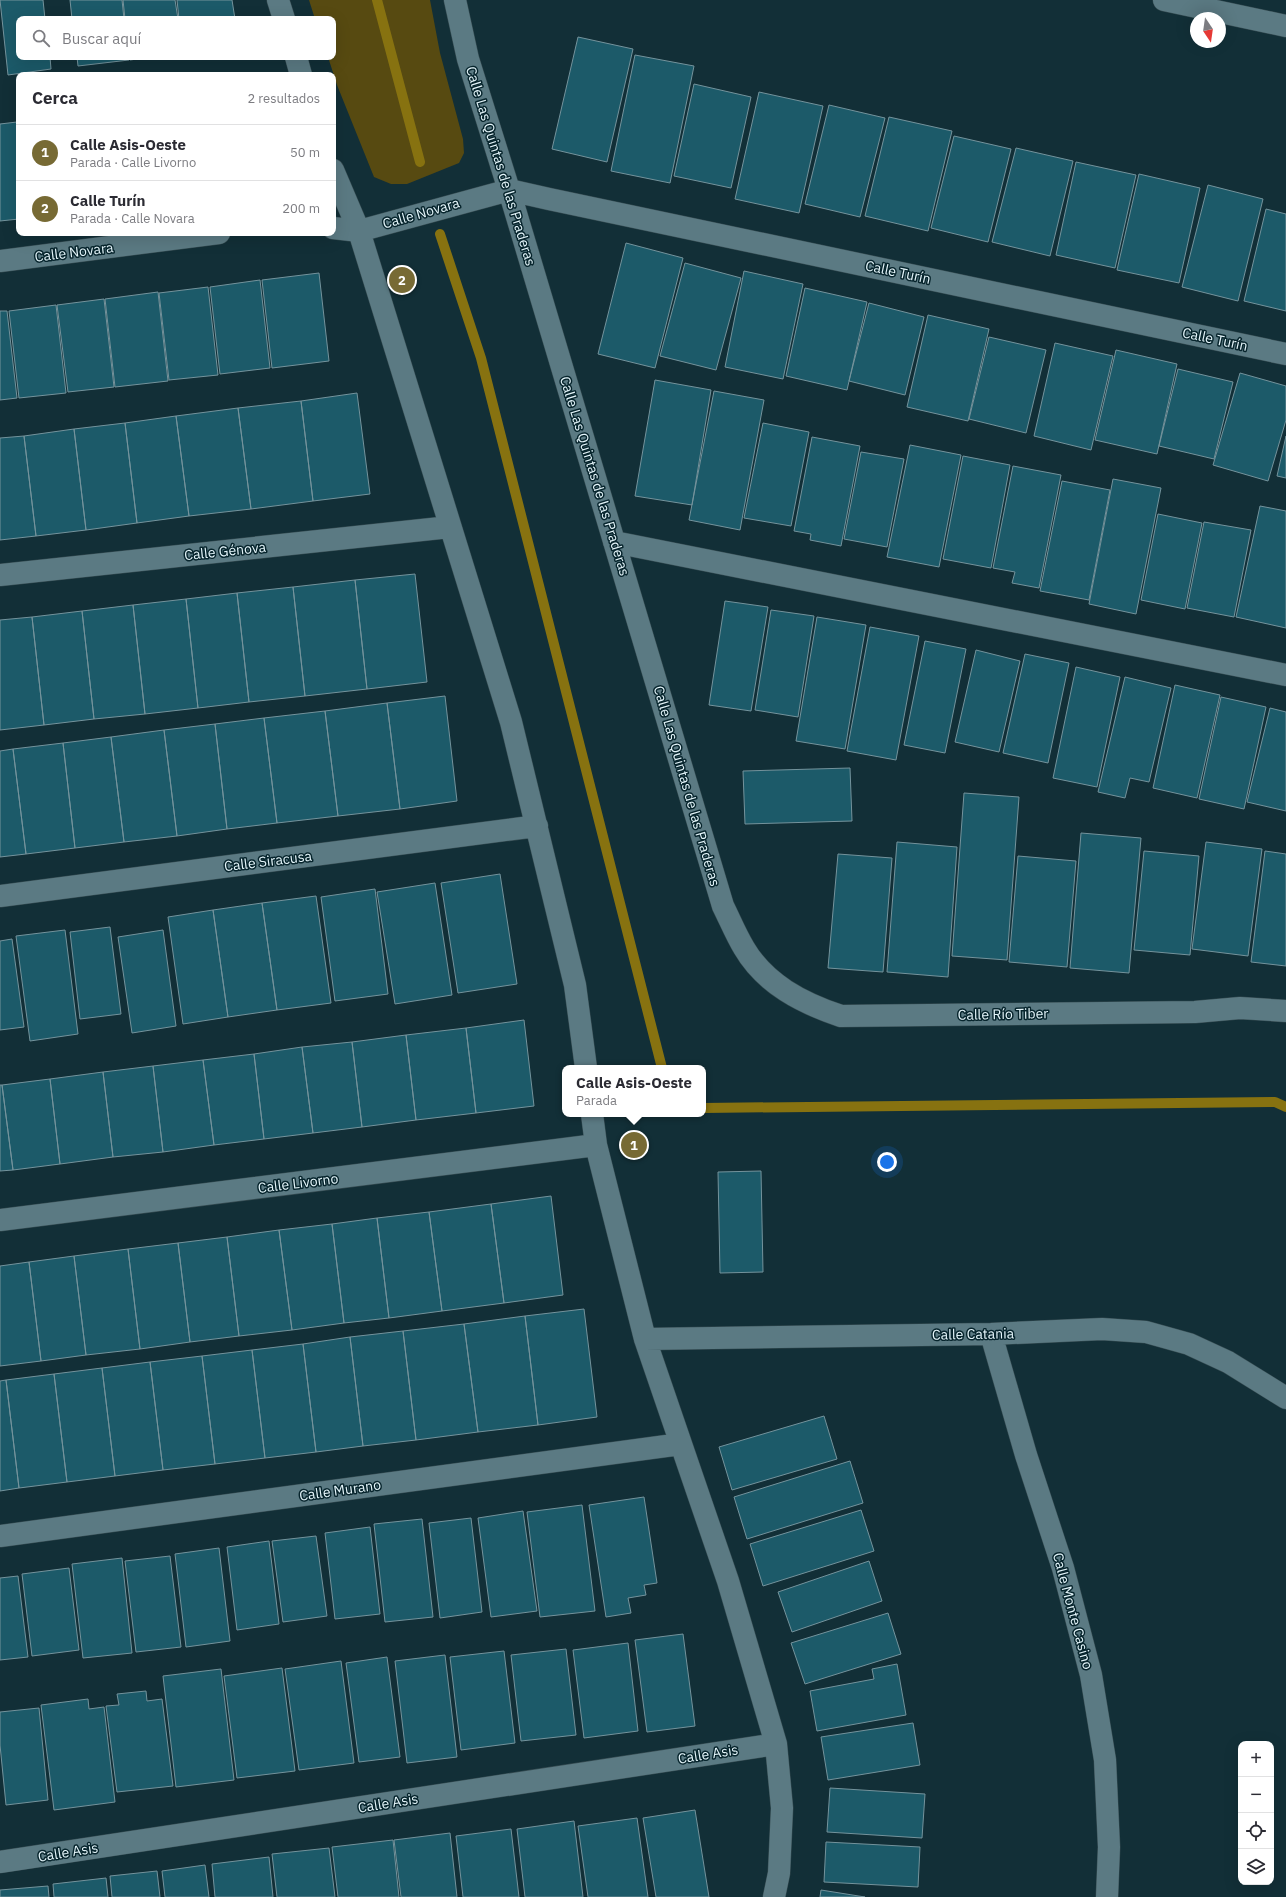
<!DOCTYPE html>
<html lang="es">
<head>
<meta charset="utf-8">
<style>
  :root { --surface:#fff; --page:#f7f7f7; --text:#2b2b33; --muted:#7c7c81; --line:#e1e1e2; --accent:#776a34 }
  body { margin:0; font-family:"IBM Plex Sans",sans-serif; background:var(--page); color:var(--text) }
  .controls { position:absolute; right:12px; bottom:12px; display:grid; overflow:hidden; border-radius:8px; box-shadow:0 4px 16px #0002 }
  .controls button { width:36px; height:36px; display:grid; place-items:center; padding:0; border:0; border-bottom:1px solid var(--line); background:var(--surface); color:var(--text); font:20px sans-serif }
  .compass { position:absolute; left:1190px; top:12px; width:36px; height:36px; border-radius:50%; background:var(--surface); box-shadow:0 4px 16px #0002; rotate:167deg }
  .you { position:absolute; left:887px; top:1162px; width:14px; height:14px; margin:-10px; border:3px solid #fff; border-radius:50%; background:#1a73e8; box-shadow:0 0 0 6px #1a73e833 }
  .badge { display:grid; place-items:center; width:26px; height:26px; border-radius:50%; background:var(--accent); color:#fff; font-size:13px; font-weight:700 }
  .pin { position:absolute; translate:-50% -50%; border:2px solid #fff; box-shadow:0 1px 4px #0006 }
  .popup { position:absolute; left:562px; top:1065px; width:144px; height:52px; box-sizing:border-box; display:grid; place-content:center; border-radius:8px; background:var(--surface); filter:drop-shadow(0 1px 3px #0005); font-size:13px; white-space:nowrap; color:var(--muted) }
  .popup b { font-size:15px; color:var(--text) }
  .popup::after { content:''; position:absolute; left:50%; top:100%; margin-left:-8px; border:8px solid transparent; border-top-color:var(--surface) }
  .list { margin:0; padding:0; list-style:none }
  h2 { display:flex; justify-content:space-between; align-items:center; height:52px; margin:0; padding:0 16px; font-size:17px }
  h2 small { font-size:13px; font-weight:400; color:var(--muted) }
  .list li { display:grid; grid-template-columns:26px 1fr auto; gap:12px; align-items:center; box-sizing:border-box; height:56px; padding:0 16px; border-top:1px solid var(--line) }
  .list b { display:block; font-size:15px; white-space:nowrap }
  .list p { margin:0; font-size:13px; white-space:nowrap; color:var(--muted) }
  .list em { font-size:13px; font-style:normal; color:var(--muted) }
  .icon { flex:none; width:22px; height:22px; fill:none; stroke:currentColor; stroke-width:2; stroke-linecap:round; stroke-linejoin:round }
  .map { position:relative; flex:none; width:1286px; height:1897px; overflow:hidden }
  .search { position:absolute; background:var(--surface); box-shadow:0 4px 16px #0002; left:16px; top:16px; width:320px; height:44px; display:flex; align-items:center; gap:10px; box-sizing:border-box; padding:0 14px; border-radius:8px; color:var(--muted); font-size:15px }
  .panel { position:absolute; background:var(--surface); box-shadow:0 4px 16px #0002; left:16px; top:72px; width:320px; height:164px; border-radius:8px }
  .map>svg:first-child { display:block }
  .green { fill:#574a11 }
  .lines { fill:none; stroke-linecap:round; stroke-linejoin:round }
  .stream { stroke:#877210; stroke-width:10 }
  .building { fill:#1c5a69; stroke:#74939c }
  .minor-casing { stroke:#374d53; stroke-width:23 }
  .minor { stroke:#5b7a83; stroke-width:22 }
  .labels { text-anchor:middle; dominant-baseline:central; stroke-width:3; stroke-linejoin:round; paint-order:stroke }
  .street-label { font-size:14px; fill:#e5f6fb; stroke:#07252d }
</style>
</head>
<body>
<div class="map">
<svg width="1286" height="1897" viewBox="0 0 1286 1897">
  <rect width="100%" height="100%" fill="#122f37"/>
  <path class="green" d="M309,0H430L440,53L463,139L464,153L459,163L407,184H391L374,177L337,85L328,57H333V19H315Z"/>
  <g class="lines">
    <path class="stream" d="M377,0L420,162
      M440,234L481,358L662,1068
      M703,1108L1275,1102L1286,1107"/>
  </g>
  <path class="building" d="M0,0H43L45,19H19V57H50L51,69L8,75Z
    M70,0H122L124,19H72Z
    M123,0H175L178,19H125Z
    M177,0H232L235,19H179Z
    M578,37L633,49L607,162L552,149Z
    M635,55L694,66L670,183L611,171Z
    M77,57H129V60L78,66Z
    M130,57H152L130,60Z
    M694,84L751,97L731,188L674,176Z
    M759,92L823,106L799,213L735,199Z
    M829,105L885,118L860,217L805,204Z
    M889,117L952,131L928,231L865,216Z
    M17,122L19,139V219L0,221V124Z
    M17,122H19V139Z
    M954,136L1011,149L988,242L931,228Z
    M1016,148L1073,161L1050,256L992,242Z
    M1076,162L1136,175L1115,268L1056,255Z
    M1139,174L1200,188L1179,283L1117,270Z
    M1208,185L1263,199L1238,301L1182,287Z
    M1266,209L1286,214V311L1244,301Z
    M626,243L683,258L655,368L598,354Z
    M685,263L741,278L716,370L660,356Z
    M744,271L803,284L783,379L725,367Z
    M319,273L329,361L272,368L262,280Z
    M260,280L270,368L220,374L210,287Z
    M208,287L218,375L169,380L159,293Z
    M805,288L867,302L847,390L786,376Z
    M158,292L168,381L115,387L105,299Z
    M104,299L114,387L68,392L57,305Z
    M869,303L924,317L905,395L849,381Z
    M56,305L66,393L19,398L9,311Z
    M0,311H7L17,398L0,400Z
    M928,315L989,329L968,421L907,407Z
    M989,337L1046,350L1026,433L969,419Z
    M1055,343L1113,356L1091,450L1034,436Z
    M1116,350L1177,364L1157,454L1095,440Z
    M1178,369L1233,382L1214,459L1159,446Z
    M1240,373L1286,386V420L1268,481L1213,465Z
    M655,380L711,390L692,505L635,496Z
    M714,391L764,400L740,530L689,520Z
    M357,393L370,494L313,501L301,401Z
    M301,401L313,501L251,509L238,408Z
    M238,408L251,509L189,516L176,416Z
    M176,416L189,516L137,523L125,423Z
    M125,423L137,523L86,530L74,429Z
    M763,423L809,432L791,526L744,518Z
    M74,429L86,530L36,536L24,436Z
    M24,436L36,536L0,540V438Z
    M1286,436V478L1277,476Z
    M812,437L860,446L841,546L810,540L811,534L794,531Z
    M910,445L961,455L939,567L887,557Z
    M861,452L904,459L887,547L844,539Z
    M963,456L1010,465L991,568L943,559Z
    M1013,466L1061,475L1039,588L1012,583L1015,572L993,568Z
    M1113,479L1161,488L1136,614L1089,604Z
    M1062,481L1110,490L1089,600L1040,591Z
    M1260,506L1286,511V628L1236,617Z
    M1158,514L1202,523L1185,609L1141,600Z
    M1204,522L1251,530L1234,617L1187,608Z
    M415,574L427,682L367,689L355,580Z
    M355,580L367,689L305,696L293,587Z
    M293,587L305,696L249,702L237,593Z
    M237,593L249,702L198,708L186,599Z
    M186,599L198,708L145,714L133,605Z
    M725,601L768,607L751,711L709,705Z
    M133,605L145,714L94,719L82,611Z
    M771,610L814,616L798,717L755,710Z
    M82,611L94,719L44,725L32,617Z
    M32,617L44,725L0,730V620Z
    M817,617L866,625L845,749L796,741Z
    M870,627L919,636L896,760L847,751Z
    M925,641L966,649L945,753L904,745Z
    M976,650L1020,661L999,752L955,742Z
    M1025,654L1069,663L1048,763L1003,753Z
    M1076,667L1120,677L1097,787L1053,778Z
    M1125,677L1171,688L1149,782L1130,778L1125,798L1098,792Z
    M1175,685L1220,695L1197,798L1153,788Z
    M445,696L457,801L400,809L387,703Z
    M1221,697L1266,707L1244,809L1199,799Z
    M387,703L400,809L338,816L325,711Z
    M1270,708L1286,712V811L1247,802Z
    M325,711L338,816L277,823L264,718Z
    M264,718L277,823L227,829L215,724Z
    M215,724L227,829L177,836L164,730Z
    M164,730L177,836L124,842L111,737Z
    M111,737L124,842L75,848L63,743Z
    M63,743L75,848L26,854L13,749Z
    M13,749L26,854L0,857V751Z
    M850,768L852,821L745,824L743,771Z
    M964,793L1019,797L1007,960L952,956Z
    M1081,833L1141,838L1129,973L1070,968Z
    M897,842L957,847L948,977L887,972Z
    M1206,842L1262,849L1248,956L1192,949Z
    M1144,851L1199,856L1190,955L1134,950Z
    M1265,851L1286,854V966L1251,962Z
    M838,854L892,858L883,972L828,968Z
    M1018,856L1076,861L1067,967L1009,962Z
    M500,874L517,984L458,993L441,883Z
    M435,883L452,995L395,1004L377,892Z
    M375,889L388,994L335,1001L321,897Z
    M316,896L331,1003L277,1010L262,903Z
    M262,903L277,1010L228,1017L213,910Z
    M213,910L228,1017L183,1024L168,917Z
    M110,927L121,1014L80,1019L70,932Z
    M65,930L78,1034L30,1041L16,936Z
    M163,930L176,1026L132,1033L118,937Z
    M12,939L24,1027L0,1030V941Z
    M524,1020L534,1106L476,1113L466,1028Z
    M466,1028L476,1113L416,1120L406,1035Z
    M406,1035L416,1120L362,1127L352,1042Z
    M352,1042L362,1127L313,1133L302,1047Z
    M302,1047L313,1133L264,1139L254,1054Z
    M254,1054L264,1139L214,1145L203,1060Z
    M203,1060L214,1145L163,1152L153,1066Z
    M153,1066L163,1152L113,1157L103,1072Z
    M103,1072L113,1157L60,1164L50,1079Z
    M50,1079L60,1164L13,1170L2,1085Z
    M0,1085H2L13,1170L0,1171Z
    M761,1171L763,1272L720,1273L718,1172Z
    M551,1196L563,1295L504,1303L491,1204Z
    M491,1204L504,1303L442,1311L429,1212Z
    M429,1212L442,1311L389,1318L377,1218Z
    M377,1218L389,1318L344,1323L332,1224Z
    M332,1224L344,1323L292,1330L279,1230Z
    M279,1230L292,1330L239,1336L227,1237Z
    M227,1237L239,1336L190,1342L178,1243Z
    M178,1243L190,1342L140,1349L128,1249Z
    M128,1249L140,1349L86,1355L74,1256Z
    M74,1256L86,1355L41,1361L29,1262Z
    M29,1262L41,1361L0,1366V1266Z
    M584,1309L597,1417L538,1425L525,1316Z
    M525,1316L538,1425L478,1432L464,1324Z
    M464,1324L478,1432L416,1440L403,1331Z
    M403,1331L416,1440L363,1446L350,1337Z
    M350,1337L363,1446L316,1452L303,1344Z
    M303,1344L316,1452L265,1458L252,1350Z
    M252,1350L265,1458L215,1464L202,1356Z
    M202,1356L215,1464L163,1470L150,1362Z
    M150,1362L163,1470L115,1476L102,1368Z
    M102,1368L115,1476L67,1482L54,1374Z
    M54,1374L67,1482L19,1488L6,1380Z
    M6,1380L19,1488L0,1491V1381Z
    M824,1416L837,1459L732,1490L719,1447Z
    M850,1461L863,1503L747,1539L734,1497Z
    M644,1497L657,1583L644,1585L646,1595L628,1598L631,1613L606,1617L589,1505Z
    M582,1505L595,1611L540,1617L527,1512Z
    M861,1510L874,1551L763,1586L750,1544Z
    M523,1511L537,1611L491,1617L478,1518Z
    M471,1518L482,1612L440,1618L429,1523Z
    M422,1519L433,1617L385,1622L374,1524Z
    M370,1527L380,1614L335,1619L325,1533Z
    M316,1536L327,1616L283,1622L272,1541Z
    M269,1541L279,1624L237,1630L227,1547Z
    M219,1548L230,1641L186,1647L175,1554Z
    M170,1556L181,1647L136,1652L125,1561Z
    M122,1558L132,1653L83,1658L72,1564Z
    M869,1561L882,1601L792,1632L778,1592Z
    M69,1568L79,1650L32,1656L22,1574Z
    M18,1576L28,1657L0,1660V1578Z
    M888,1613L901,1654L805,1684L791,1643Z
    M683,1634L695,1726L647,1732L635,1640Z
    M628,1643L638,1731L584,1738L573,1650Z
    M566,1649L576,1735L521,1741L511,1655Z
    M504,1651L515,1743L461,1750L450,1657Z
    M445,1655L457,1757L407,1763L395,1661Z
    M387,1657L400,1757L359,1762L346,1663Z
    M341,1661L354,1763L299,1770L285,1669Z
    M897,1664L906,1715L817,1731L810,1691L874,1679L872,1669Z
    M282,1668L295,1771L237,1778L224,1676Z
    M221,1669L234,1780L176,1787L163,1676Z
    M146,1691L147,1701L162,1699L173,1786L117,1792L106,1706L119,1705L117,1694Z
    M88,1699L89,1709L104,1707L115,1802L54,1810L41,1705Z
    M39,1708L48,1800L6,1805L0,1745V1712Z
    M913,1723L920,1765L828,1780L821,1737Z
    M830,1788L925,1794L922,1838L827,1832Z
    M695,1810L709,1897H656L643,1818Z
    M637,1818L648,1897H588L578,1826Z
    M574,1821L583,1897H525L517,1829Z
    M511,1829L519,1897H463L456,1836Z
    M450,1833L457,1897H401L394,1840Z
    M393,1840L399,1897H338L332,1847Z
    M826,1842L920,1847L918,1887L824,1882Z
    M329,1848L335,1897H277L272,1854Z
    M269,1857L273,1897H215L212,1864Z
    M205,1865L209,1897H165L162,1871Z
    M157,1871L160,1897H112L110,1876Z
    M106,1878L108,1897H54L53,1884Z
    M48,1886L49,1897H0V1890Z
    M821,1890L865,1897H820Z"/>
  <g class="lines">
    <g class="minor-casing">
      <path id="minor" d="M278,0L284,19
        M455,0L468,59L509,190L723,906C730,920 736,935 744,948C765,984 802,1003 841,1016L1195,1012L1240,1008L1286,1011
        M1164,0L1286,26
        M296,57L301,75
        M333,170L359,231L511,722L575,985L586,1068
        M333,228L359,231L509,190L549,199L1286,354
        M0,261L219,233
        M614,542L1286,675
        M0,575L450,527
        M0,896L537,826
        M592,1114L596,1145L645,1339L728,1581L776,1744L782,1808L779,1873L774,1897
        M0,1220L596,1145
        M991,1334L1026,1455L1063,1568L1091,1675L1105,1760L1109,1847L1107,1897
        M645,1339L991,1334L1102,1329L1146,1332L1189,1344L1228,1362L1286,1398
        M0,1536L681,1444
        M0,1862L776,1744"/>
    </g>
    <use href="#minor" class="minor"/>
  </g>
  <g class="labels">
    <g class="street-label">
      <text transform="translate(501 166) rotate(73)">Calle Las Quintas de las Praderas</text>
      <text transform="translate(421 213) rotate(-16)">Calle Novara</text>
      <text transform="translate(74 252) rotate(-7)">Calle Novara</text>
      <text transform="translate(898 272) rotate(12)">Calle Turín</text>
      <text transform="translate(1215 339) rotate(12)">Calle Turín</text>
      <text transform="translate(595 476) rotate(73)">Calle Las Quintas de las Praderas</text>
      <text transform="translate(225 551) rotate(-6)">Calle Génova</text>
      <text transform="translate(687 786) rotate(74)">Calle Las Quintas de las Praderas</text>
      <text transform="translate(268 861) rotate(-7)">Calle Siracusa</text>
      <text transform="translate(1003 1014) rotate(-1)">Calle Río Tiber</text>
      <text transform="translate(298 1183) rotate(-7)">Calle Livorno</text>
      <text transform="translate(973 1334) rotate(-1)">Calle Catania</text>
      <text transform="translate(340 1490) rotate(-8)">Calle Murano</text>
      <text transform="translate(1073 1611) rotate(75)">Calle Monte Casino</text>
      <text transform="translate(708 1754) rotate(-9)">Calle Asis</text>
      <text transform="translate(388 1803) rotate(-9)">Calle Asis</text>
      <text transform="translate(68 1852) rotate(-9)">Calle Asis</text>
    </g>
  </g>
</svg>
<div class="controls">
<button>+</button>
<button>−</button>
<button><svg class="icon" aria-label="locate" viewBox="0 0 24 24"><circle cx="12" cy="12" r="6"/><path d="M12 2v4M12 18v4M2 12h4M18 12h4"/></svg></button>
<button><svg class="icon" aria-label="layers" viewBox="0 0 24 24"><path d="M12 4l9 5-9 5-9-5zM3 14l9 5 9-5"/></svg></button>
</div>
<svg class="compass" viewBox="-18 -18 36 36"><path d="M0-13l5 13h-10z" fill="#e53935"/><path d="M0 13l5-13h-10z" fill="#7c7c81"/></svg>
<div class="you"></div>
<div class="pin badge" style="left:634px;top:1145px">1</div>
<div class="popup"><b>Calle Asis-Oeste</b>Parada</div>
<div class="pin badge" style="left:402px;top:280px">2</div>
<div class="search"><svg class="icon" aria-label="search" viewBox="0 0 24 24"><circle cx="10" cy="10" r="6"/><path d="M15 15l6 6"/></svg>Buscar aquí</div>
<section class="panel">
<h2>Cerca<small>2 resultados</small></h2>
<ul class="list">
<li><span class="badge">1</span><div><b>Calle Asis-Oeste</b><p>Parada · Calle Livorno</p></div><em>50 m</em></li>
<li><span class="badge">2</span><div><b>Calle Turín</b><p>Parada · Calle Novara</p></div><em>200 m</em></li>
</ul>
</section>
</div>
</body>
</html>
